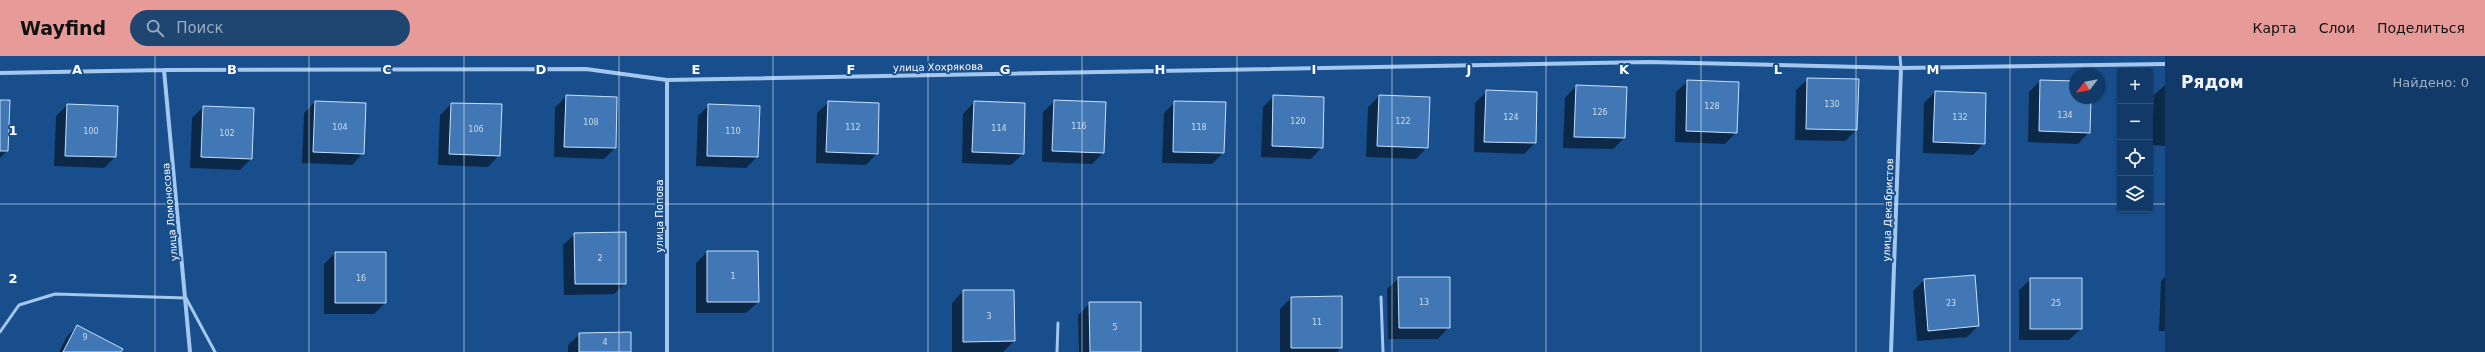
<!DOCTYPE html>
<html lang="ru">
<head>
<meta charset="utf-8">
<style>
  :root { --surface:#123a69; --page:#1f4571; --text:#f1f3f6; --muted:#9cadc0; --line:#31547d; --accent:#e69b98 }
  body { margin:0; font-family:"DejaVu Sans",sans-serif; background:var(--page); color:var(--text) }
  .controls { position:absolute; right:12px; top:12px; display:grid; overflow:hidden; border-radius:4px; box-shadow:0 1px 3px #0004 }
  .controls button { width:36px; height:36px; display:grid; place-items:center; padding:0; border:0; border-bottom:1px solid var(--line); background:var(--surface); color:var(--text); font:20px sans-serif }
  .compass { position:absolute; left:2069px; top:12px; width:36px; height:36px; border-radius:50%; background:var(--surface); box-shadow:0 1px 3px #0004; rotate:239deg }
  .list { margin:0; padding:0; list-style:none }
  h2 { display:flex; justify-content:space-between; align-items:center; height:52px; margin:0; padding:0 16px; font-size:17px }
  h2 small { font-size:13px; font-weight:400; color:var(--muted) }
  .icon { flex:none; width:22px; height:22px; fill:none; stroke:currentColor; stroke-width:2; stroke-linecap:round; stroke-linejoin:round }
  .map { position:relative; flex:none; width:2165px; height:296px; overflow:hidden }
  header { display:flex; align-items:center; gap:24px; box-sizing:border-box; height:56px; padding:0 20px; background:var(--accent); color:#111 }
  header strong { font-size:19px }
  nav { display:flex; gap:22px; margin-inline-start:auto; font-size:14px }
  .search { width:280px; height:36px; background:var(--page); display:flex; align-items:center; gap:10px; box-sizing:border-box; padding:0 14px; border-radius:22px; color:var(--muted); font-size:15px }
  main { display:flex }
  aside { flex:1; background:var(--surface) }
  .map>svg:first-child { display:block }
  .shadow { fill:#0007 }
  .building { fill:#4177b5; stroke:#c9e1fa }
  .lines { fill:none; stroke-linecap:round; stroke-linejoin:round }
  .lane { stroke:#a3c7ee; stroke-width:3 }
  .street { stroke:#a3c7ee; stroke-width:4 }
  .grid { fill:none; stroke:#fff; stroke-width:1; stroke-opacity:0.55 }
  .labels { text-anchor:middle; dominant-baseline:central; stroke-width:4; stroke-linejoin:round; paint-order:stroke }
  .number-label { font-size:8px; fill:#d0ddec }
  .street-label { font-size:10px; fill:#fff; stroke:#184e8c }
  .grid-label { font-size:13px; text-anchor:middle; font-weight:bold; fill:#fff; stroke:#184e8c; stroke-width:4; stroke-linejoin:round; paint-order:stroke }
</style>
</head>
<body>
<header>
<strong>Wayfind</strong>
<div class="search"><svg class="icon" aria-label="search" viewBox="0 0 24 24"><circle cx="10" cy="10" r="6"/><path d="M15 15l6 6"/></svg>Поиск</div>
<nav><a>Карта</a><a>Слои</a><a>Поделиться</a></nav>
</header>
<main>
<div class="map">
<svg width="2165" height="296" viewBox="0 0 2165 296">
  <rect width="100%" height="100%" fill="#184e8c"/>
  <path class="shadow" d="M1808,23L1858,24L1856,74L1845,85L1795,84L1796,34Z
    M1688,25L1736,76L1725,88L1675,86L1676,36Z
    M2040,25L2075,26V42H2090L2089,76L2078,88L2028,86L2029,36Z
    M2165,29V90L2152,89L2154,39Z
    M1576,30L1624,82L1613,93L1563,92L1565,42Z
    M1487,35L1535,87L1524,98L1474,96L1475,47Z
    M1935,36L1984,87L1973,99L1923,97L1924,47Z
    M566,40L615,92L604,103L554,101L555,52Z
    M1274,40L1322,91L1311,103L1261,101L1263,51Z
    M1379,40L1427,91L1416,103L1366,101L1368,51Z
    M0,45H9L7,95L0,102Z
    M1055,45L1103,97L1092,108L1042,106L1043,56Z
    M315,46L363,97L352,109L302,107L304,57Z
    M829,46L877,97L866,109L816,107L817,57Z
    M974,46L1023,98L1011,109L962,107L963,58Z
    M1175,46L1225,47L1223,97L1212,108L1162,107L1164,57Z
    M451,48L499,99L488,111L438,109L440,59Z
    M67,49L115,101L104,112L54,110L56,60Z
    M709,49L757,101L746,112L696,110L698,60Z
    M203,51L253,53L251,103L240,114L190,112L192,62Z
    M575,178L625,227L614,238L564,239L563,189Z
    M707,196L758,246L746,257H696V207Z
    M335,197L385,247L374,258H324V208Z
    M1974,220L1978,270L1967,281L1917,285L1913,235L1924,224Z
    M2165,221V275H2159L2161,225Z
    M1399,222L1449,271L1438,283H1388L1387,233Z
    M2031,223L2081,273L2069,284H2019V234Z
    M963,235L1014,285L1003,296H952V247Z
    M1341,241V291L1337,296H1280V253L1291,242Z
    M1090,247L1140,296H1079L1078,259Z
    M77,270L120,296H59L66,282Z
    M580,278L630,296H568V289Z"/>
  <path class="building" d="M1807,22L1859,23L1857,74L1806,73Z
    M1687,24L1739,26L1737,77L1686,75Z
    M2040,24L2075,25V42H2091L2090,77L2039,75Z
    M1576,29L1627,31L1625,82L1574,81Z
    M1486,34L1537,36L1536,87L1484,86Z
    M1935,35L1986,37L1985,88L1933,86Z
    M566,39L617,41L616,92L564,91Z
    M1273,39L1324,41L1323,92L1272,90Z
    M1379,39L1430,41L1428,92L1377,90Z
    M0,44H10L8,95H0Z
    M1054,44L1106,46L1104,97L1052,95Z
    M315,45L366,47L364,98L313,96Z
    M828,45L879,47L878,98L826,96Z
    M974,45L1025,47L1024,98L972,96Z
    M1174,45L1226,46L1224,97L1173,96Z
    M451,47L502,48L500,100L449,98Z
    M67,48L118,50L116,101L65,100Z
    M708,48L760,50L758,101L707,100Z
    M203,50L254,52L252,103L201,101Z
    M626,176V228H575L574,177Z
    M707,195H758L759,246H707Z
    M335,196H386V247H335Z
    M1975,219L1979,270L1928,275L1924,223Z
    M1398,221H1450V272H1399Z
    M2030,222H2082V273H2030Z
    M963,234H1014L1015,285L963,286Z
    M1342,240V292H1291V241Z
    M1089,246H1141V296H1090Z
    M77,269L123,293L121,296H63Z
    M631,276V296H579V277Z"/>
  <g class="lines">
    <path class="lane" d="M1900,0L1901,12
      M1381,241L1383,296
      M0,276L19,249L55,238L186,242L215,296
      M1057,296L1058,267"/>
    <path class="street" d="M164,14L190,296
      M0,17L164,14L586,13L667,24L1649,6L1901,12L2165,8
      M667,24V296
      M1891,296L1901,12"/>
  </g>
  <path class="grid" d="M155,0V296M309,0V296M464,0V296M619,0V296M773,0V296M928,0V296M1082,0V296M1237,0V296M1392,0V296M1546,0V296M1701,0V296M1856,0V296M2010,0V296M0,148H2120M2150,148H2165"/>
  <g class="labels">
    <g class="number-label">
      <text x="1832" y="48">130</text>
      <text x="1712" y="50">128</text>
      <text x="1600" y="56">126</text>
      <text x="2065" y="59">134</text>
      <text x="1511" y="61">124</text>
      <text x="1960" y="61">132</text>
      <text x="1298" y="65">120</text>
      <text x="1403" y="65">122</text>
      <text x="591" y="66">108</text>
      <text x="1079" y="70">116</text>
      <text x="340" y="71">104</text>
      <text x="853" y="71">112</text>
      <text x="1199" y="71">118</text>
      <text x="999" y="72">114</text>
      <text x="476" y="73">106</text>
      <text x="91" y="75">100</text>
      <text x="733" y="75">110</text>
      <text x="227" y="77">102</text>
      <text x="600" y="202">2</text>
      <text x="733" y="220">1</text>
      <text x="361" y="222">16</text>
      <text x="1424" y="246">13</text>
      <text x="1951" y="247">23</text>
      <text x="2056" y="247">25</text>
      <text x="989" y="260">3</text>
      <text x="1317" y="266">11</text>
      <text x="1115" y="271">5</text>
      <text x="85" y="281">9</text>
      <text x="605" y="286">4</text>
    </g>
    <g class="street-label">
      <text transform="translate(938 11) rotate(-1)">улица Хохрякова</text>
      <text transform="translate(1888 154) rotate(-88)">улица Декабристов</text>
      <text transform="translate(170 156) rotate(-95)">улица Ломоносова</text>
      <text transform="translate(659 160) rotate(-90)">улица Попова</text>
    </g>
  </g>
  <g class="grid-label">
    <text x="77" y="18">A</text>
    <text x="232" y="18">B</text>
    <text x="387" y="18">C</text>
    <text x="541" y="18">D</text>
    <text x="696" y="18">E</text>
    <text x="851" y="18">F</text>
    <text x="1005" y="18">G</text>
    <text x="1160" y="18">H</text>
    <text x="1314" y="18">I</text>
    <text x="1469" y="18">J</text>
    <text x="1624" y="18">K</text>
    <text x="1778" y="18">L</text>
    <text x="1933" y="18">M</text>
    <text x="13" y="79">1</text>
    <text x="13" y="227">2</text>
  </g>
</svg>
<div class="controls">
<button>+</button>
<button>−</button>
<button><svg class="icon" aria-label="locate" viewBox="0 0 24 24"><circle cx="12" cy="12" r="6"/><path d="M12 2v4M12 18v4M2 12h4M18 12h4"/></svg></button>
<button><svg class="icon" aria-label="layers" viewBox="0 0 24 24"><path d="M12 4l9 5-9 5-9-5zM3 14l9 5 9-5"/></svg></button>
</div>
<svg class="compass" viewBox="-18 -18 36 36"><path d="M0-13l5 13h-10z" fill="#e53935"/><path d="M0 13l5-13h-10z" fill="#9cadc0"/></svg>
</div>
<aside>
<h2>Рядом<small>Найдено: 0</small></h2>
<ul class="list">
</ul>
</aside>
</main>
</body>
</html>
